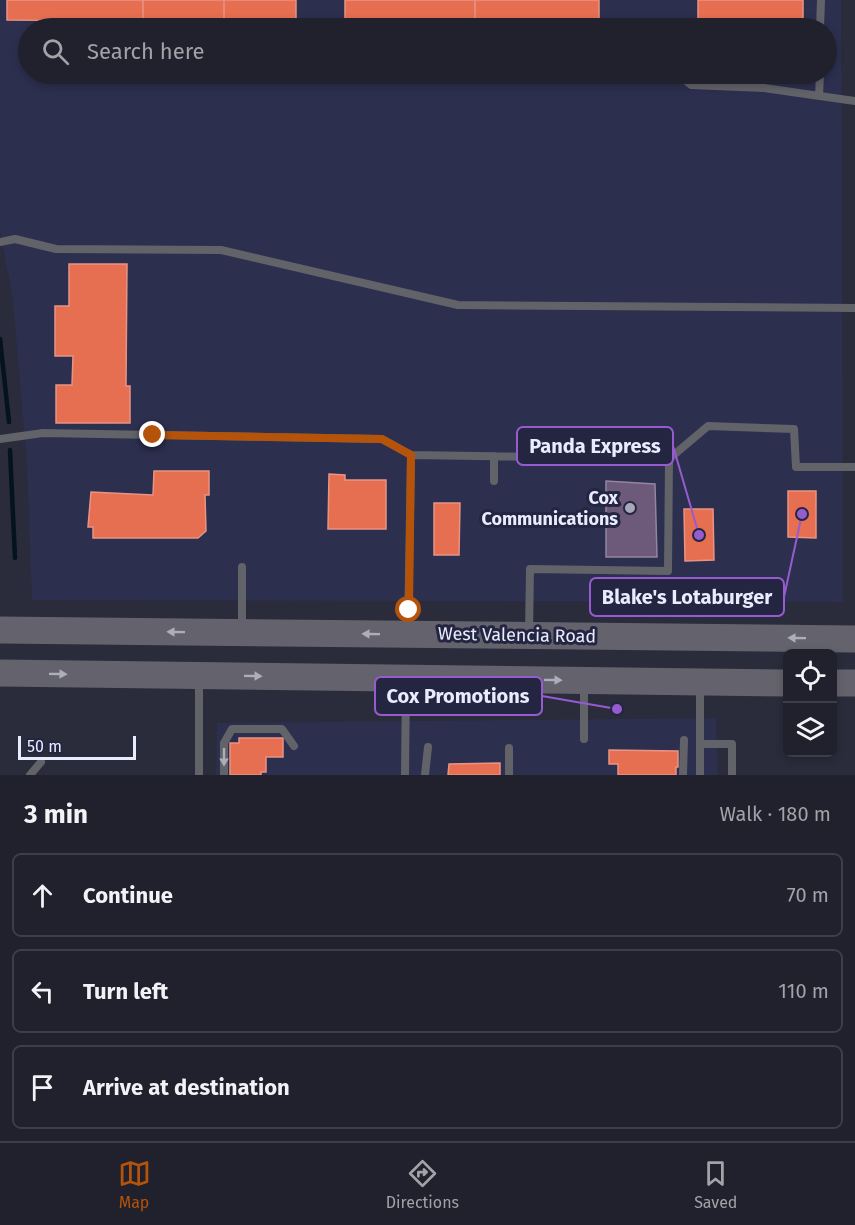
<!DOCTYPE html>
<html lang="en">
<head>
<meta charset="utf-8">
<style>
  :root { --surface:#20212c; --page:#282934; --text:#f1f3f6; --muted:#a2a3a9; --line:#3d3e48; --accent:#b45309 }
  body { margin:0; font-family:"Fira Sans",sans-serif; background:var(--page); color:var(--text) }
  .controls { position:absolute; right:18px; bottom:18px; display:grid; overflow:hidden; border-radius:9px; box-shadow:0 3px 9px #0003 }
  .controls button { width:54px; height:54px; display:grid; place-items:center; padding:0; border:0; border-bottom:2px solid var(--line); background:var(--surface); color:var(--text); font:30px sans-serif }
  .scale { position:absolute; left:18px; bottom:15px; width:118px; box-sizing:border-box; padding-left:6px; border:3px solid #e9ebfe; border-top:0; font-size:16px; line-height:21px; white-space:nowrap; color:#e9ebfe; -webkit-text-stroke:4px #242641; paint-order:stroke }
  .stop { position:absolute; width:18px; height:18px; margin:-14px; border:4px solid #b45309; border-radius:50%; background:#fff }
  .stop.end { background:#b45309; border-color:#fff; box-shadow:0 2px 6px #0008 }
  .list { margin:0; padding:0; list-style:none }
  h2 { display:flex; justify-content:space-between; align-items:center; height:78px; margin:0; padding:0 24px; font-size:26px }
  h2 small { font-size:20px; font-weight:400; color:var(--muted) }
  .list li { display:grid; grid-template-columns:39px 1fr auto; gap:18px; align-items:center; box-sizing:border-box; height:84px; margin:0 12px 12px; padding:0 12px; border:2px solid var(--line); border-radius:9px }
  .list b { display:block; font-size:22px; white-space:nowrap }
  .list em { font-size:20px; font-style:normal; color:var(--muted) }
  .icon { flex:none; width:33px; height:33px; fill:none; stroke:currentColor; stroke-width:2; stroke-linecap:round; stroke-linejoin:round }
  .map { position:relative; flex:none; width:855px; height:775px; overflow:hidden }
  .search { position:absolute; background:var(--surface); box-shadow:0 3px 9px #0003; left:18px; right:18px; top:18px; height:66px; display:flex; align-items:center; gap:15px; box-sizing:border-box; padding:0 21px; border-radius:33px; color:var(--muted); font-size:22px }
  .sheet { height:366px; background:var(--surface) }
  nav { display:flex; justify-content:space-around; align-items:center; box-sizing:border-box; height:84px; border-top:2px solid var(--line); background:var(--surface); font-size:16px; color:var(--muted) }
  nav a { display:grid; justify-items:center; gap:3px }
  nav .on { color:var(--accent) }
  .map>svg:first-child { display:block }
  .built { fill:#2c2f4e; fill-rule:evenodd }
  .shops { fill:#e76f51; stroke:#e89485; stroke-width:1.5 }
  .offices { fill:#6d597a; stroke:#9285a2; stroke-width:1.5 }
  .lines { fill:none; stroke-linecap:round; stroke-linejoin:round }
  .stream { stroke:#04131d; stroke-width:4.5 }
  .service { stroke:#626269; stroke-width:8 }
  .primary { stroke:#64636d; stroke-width:27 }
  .oneway { fill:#adaebd }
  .oneway2 { fill:#acadbb }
  .route { stroke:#b45309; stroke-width:8 }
  .poi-dot { fill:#a6a8ba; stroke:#242641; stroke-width:2 }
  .labels { text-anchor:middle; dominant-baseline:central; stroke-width:6; stroke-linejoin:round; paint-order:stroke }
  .poi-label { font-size:18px; font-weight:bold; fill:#e9ebfe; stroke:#242641; text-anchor:end }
  .street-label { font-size:18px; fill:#e9ebfe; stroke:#242641 }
  .leader { fill:none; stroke:#965ccf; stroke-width:2 }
  .callout-dot { fill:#965ccf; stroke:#242641; stroke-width:2 }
  .callout { fill:#242641; stroke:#965ccf; stroke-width:2 }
  .callout-label { font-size:20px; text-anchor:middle; font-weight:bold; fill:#e9ebfe }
</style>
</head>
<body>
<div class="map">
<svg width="855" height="775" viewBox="0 0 855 775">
  <rect width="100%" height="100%" fill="#2a2c3b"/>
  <path class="built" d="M0,0H841L843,602L32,600L27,463L13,301L0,229ZM28,28H826V74H28Z
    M716,718L718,775H216L217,723Z"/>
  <path class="shops" d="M7,0H143V21L7,20Z
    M143,0H224V22L143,21Z
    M224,0H296V22H224Z
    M345,0H475V28H345Z
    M475,0H599V28H475Z
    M698,0H803V28H698Z
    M69,264H127L126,386H130V423H56V385H72L73,356H55V306H69Z
    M154,471H209V495H205L206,531L198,538H93V527H88L91,492L153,495Z
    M329,474L345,475V480H386V529H328Z
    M788,491H816V538L788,537Z
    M434,503H460L459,555H434Z
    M684,509H713L714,560L685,561Z
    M239,738H283V757H266V772H261V775H230V743H239Z
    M609,750L678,751V767H676V775H618V764H609Z
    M500,763V775H448L449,764Z"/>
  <path class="offices" d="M606,481L655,484L657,557H606Z"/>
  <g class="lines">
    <path class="stream" d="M0,339L9,422
      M10,450L15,558"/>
    <path class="service" d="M820,28L821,0
      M678,74L691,85L764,88L855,101
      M819,96L820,74
      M0,242L15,239L56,249L221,250L458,305L855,308
      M0,439L43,433L382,439L411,455L408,630
      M411,455L669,459L708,426L794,429L796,467H855
      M494,481V456
      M242,567V630
      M529,634L530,569L668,571L669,459
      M199,679V775
      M584,684V739
      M700,685V775
      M700,744H732V775
      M509,748V775
      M30,775L41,762
      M224,775V743L232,729H282L294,746
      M405,775L406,681
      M425,775L428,747
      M683,775L684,740"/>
    <path class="primary" d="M0,630L855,639
      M0,673L788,683
      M832,683H855"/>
  </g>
  <defs><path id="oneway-solid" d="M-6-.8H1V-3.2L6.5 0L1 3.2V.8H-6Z" transform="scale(1.5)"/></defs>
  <g class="oneway">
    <use href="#oneway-solid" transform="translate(176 632) rotate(-179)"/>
    <use href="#oneway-solid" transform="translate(371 634) rotate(-179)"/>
    <use href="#oneway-solid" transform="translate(797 638) rotate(-179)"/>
    <use href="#oneway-solid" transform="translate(58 674) rotate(1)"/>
    <use href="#oneway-solid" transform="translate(253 676) rotate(1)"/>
    <use href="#oneway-solid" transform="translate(553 680) rotate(1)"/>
  </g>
  <use class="oneway2" href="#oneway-solid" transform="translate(224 757) rotate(90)"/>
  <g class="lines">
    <path class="route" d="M153,435L382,439L411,455L409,610"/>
  </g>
  <circle class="poi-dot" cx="630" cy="508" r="6"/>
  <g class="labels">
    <g class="poi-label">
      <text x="618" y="498">Cox<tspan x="618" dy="21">Communications</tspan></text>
    </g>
    <g class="street-label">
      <text transform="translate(517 635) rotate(1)">West Valencia Road</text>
    </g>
  </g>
  <path class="leader" d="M699 535L673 446M802 514L784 597M617 709L542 696"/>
  <g class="callout-dot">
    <circle cx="699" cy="535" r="6"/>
    <circle cx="802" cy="514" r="6"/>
    <circle cx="617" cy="709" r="6"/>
  </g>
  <g class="callout">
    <rect x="517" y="427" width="156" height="38" rx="6"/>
    <rect x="590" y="578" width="194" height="38" rx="6"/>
    <rect x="375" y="677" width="167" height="38" rx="6"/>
  </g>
  <g class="callout-label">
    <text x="595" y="453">Panda Express</text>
    <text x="687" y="604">Blake's Lotaburger</text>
    <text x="458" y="703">Cox Promotions</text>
  </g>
</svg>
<div class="controls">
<button><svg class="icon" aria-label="locate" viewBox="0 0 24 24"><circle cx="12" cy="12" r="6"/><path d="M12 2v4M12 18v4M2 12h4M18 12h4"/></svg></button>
<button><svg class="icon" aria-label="layers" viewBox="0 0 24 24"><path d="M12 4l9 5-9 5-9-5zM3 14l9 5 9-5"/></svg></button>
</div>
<div class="scale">50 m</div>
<div class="stop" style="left:409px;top:610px"></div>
<div class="stop end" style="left:153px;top:435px"></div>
<div class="search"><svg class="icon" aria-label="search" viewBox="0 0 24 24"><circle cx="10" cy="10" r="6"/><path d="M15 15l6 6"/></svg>Search here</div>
</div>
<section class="sheet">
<h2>3 min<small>Walk · 180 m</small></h2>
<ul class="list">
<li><svg class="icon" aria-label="ahead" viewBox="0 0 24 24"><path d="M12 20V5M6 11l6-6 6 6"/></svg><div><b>Continue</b></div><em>70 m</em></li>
<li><svg class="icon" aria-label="left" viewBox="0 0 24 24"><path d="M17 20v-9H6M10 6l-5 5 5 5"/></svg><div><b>Turn left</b></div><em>110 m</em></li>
<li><svg class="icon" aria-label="arrive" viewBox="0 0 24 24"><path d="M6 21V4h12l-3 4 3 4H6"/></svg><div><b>Arrive at destination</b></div></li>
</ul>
</section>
<nav>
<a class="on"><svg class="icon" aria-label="map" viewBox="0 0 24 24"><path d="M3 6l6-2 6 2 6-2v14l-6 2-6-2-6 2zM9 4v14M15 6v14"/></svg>Map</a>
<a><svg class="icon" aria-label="directions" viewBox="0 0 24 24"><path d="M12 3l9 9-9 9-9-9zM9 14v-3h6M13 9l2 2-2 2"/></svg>Directions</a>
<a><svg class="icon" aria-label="saved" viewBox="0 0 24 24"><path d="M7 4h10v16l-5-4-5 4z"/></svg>Saved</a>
</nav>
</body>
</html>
